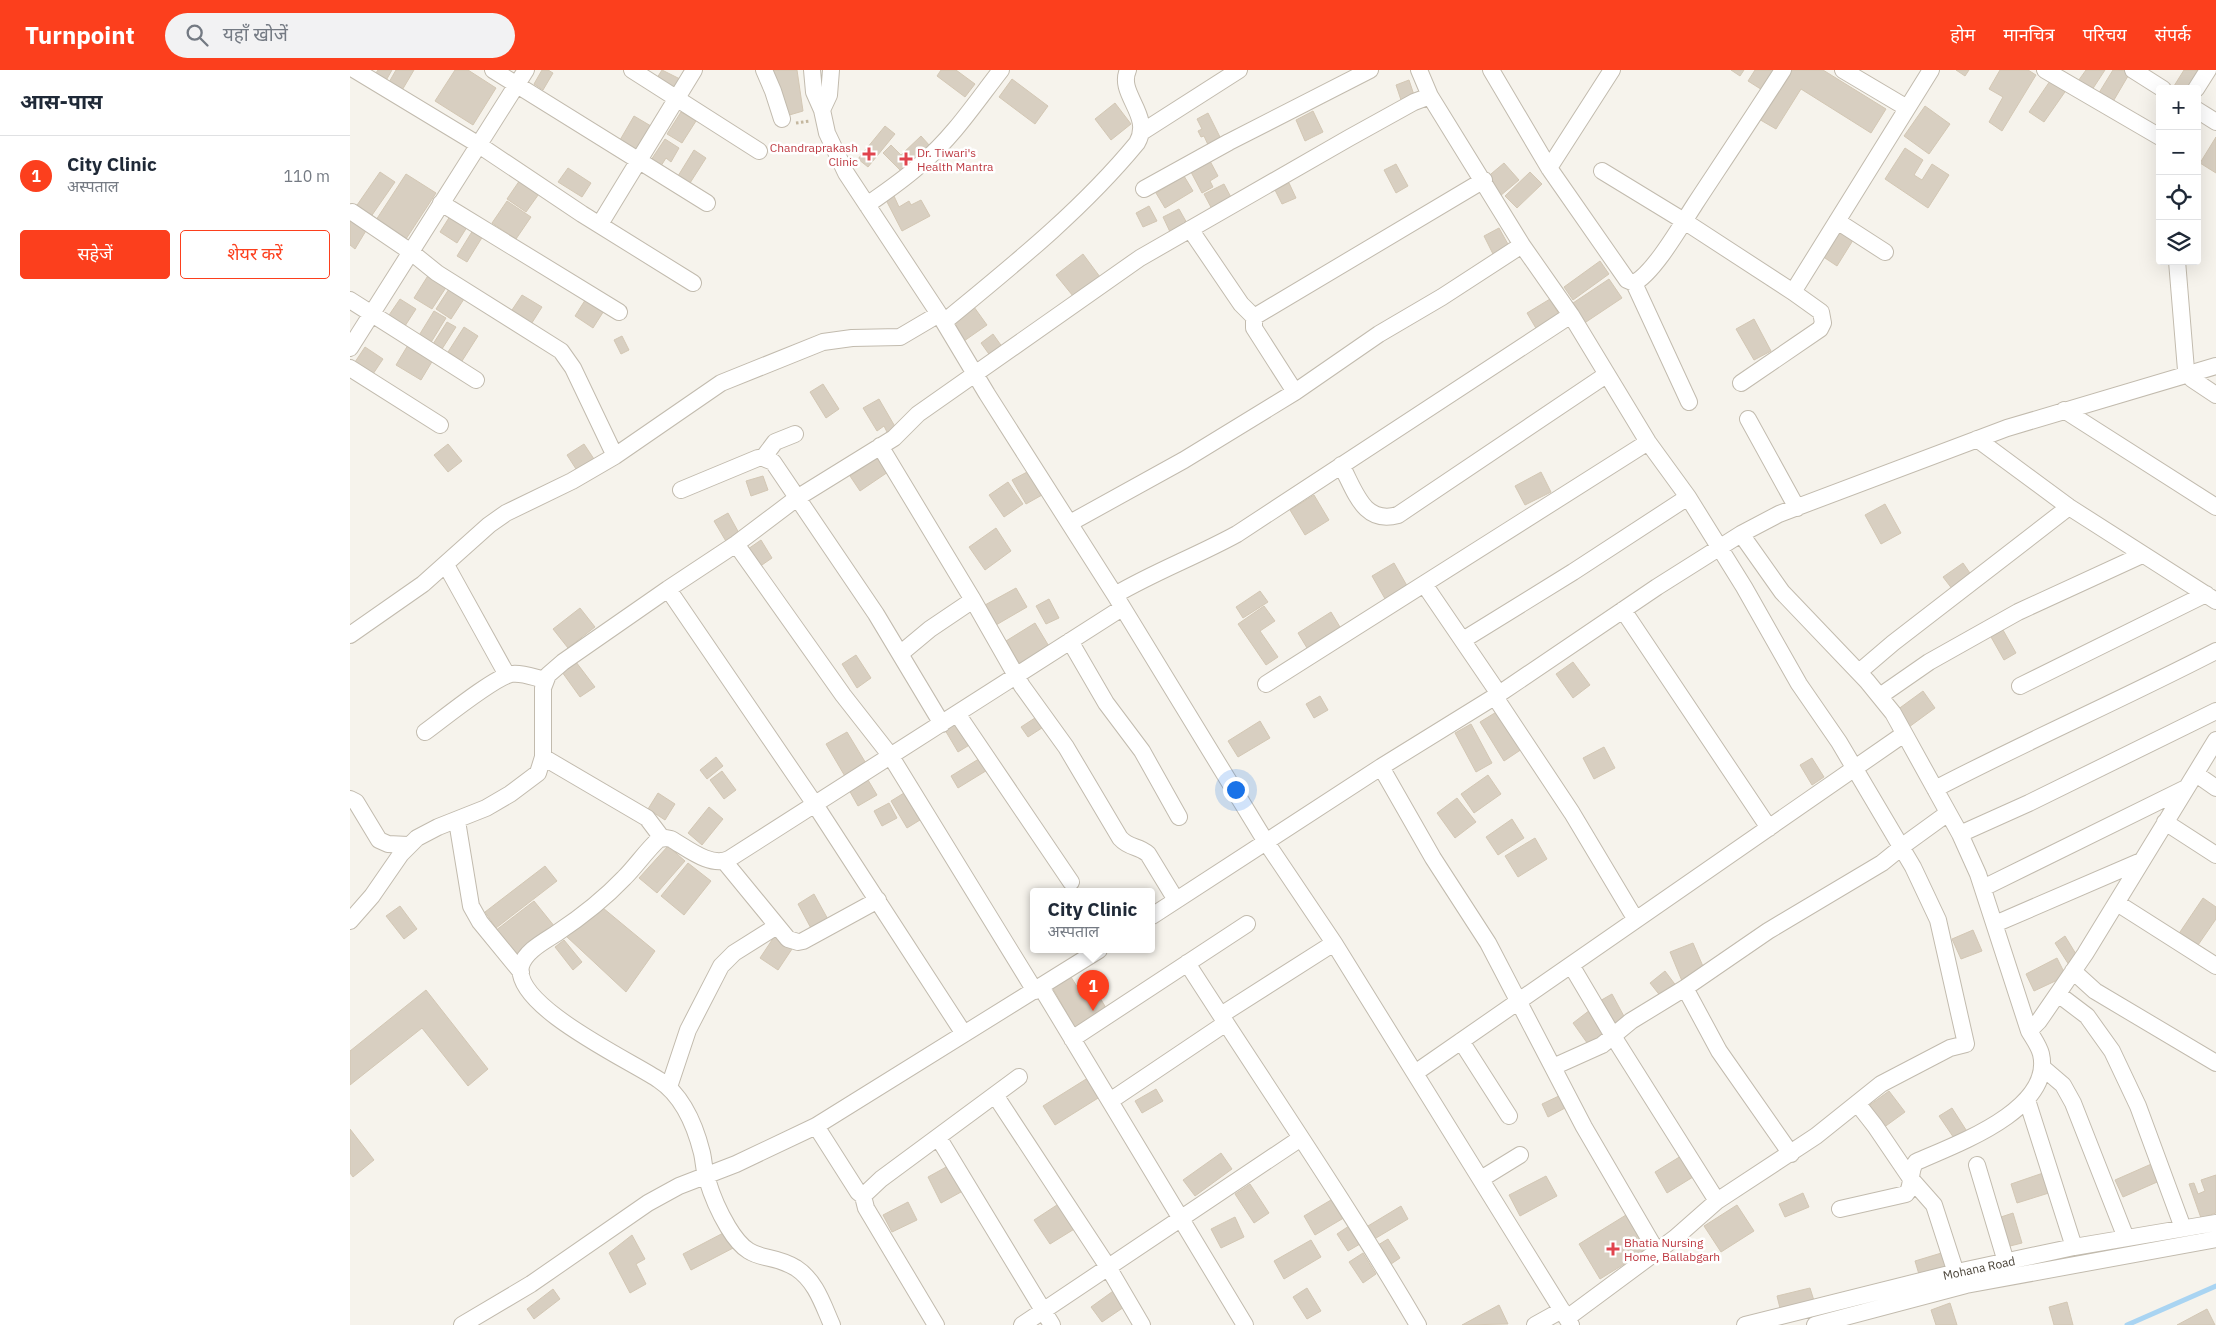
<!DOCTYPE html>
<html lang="hi">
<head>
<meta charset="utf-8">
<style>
  :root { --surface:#fff; --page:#f2f2f3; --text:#1f2937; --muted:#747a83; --line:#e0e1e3; --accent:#fc3f1d }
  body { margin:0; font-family:"IBM Plex Sans","Noto Sans Devanagari",sans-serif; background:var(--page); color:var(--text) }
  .controls { position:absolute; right:15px; top:15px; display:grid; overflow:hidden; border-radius:5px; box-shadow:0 5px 20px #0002 }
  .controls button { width:45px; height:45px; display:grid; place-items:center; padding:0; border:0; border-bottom:1px solid var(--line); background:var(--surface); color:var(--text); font:25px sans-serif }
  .you { position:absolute; left:885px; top:719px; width:18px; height:18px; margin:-12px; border:4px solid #fff; border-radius:50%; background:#1a73e8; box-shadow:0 0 0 8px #1a73e833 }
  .badge { display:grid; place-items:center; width:32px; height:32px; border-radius:50%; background:var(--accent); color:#fff; font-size:16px; font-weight:700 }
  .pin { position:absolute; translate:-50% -41px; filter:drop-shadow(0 1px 2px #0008) }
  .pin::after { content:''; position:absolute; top:26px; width:18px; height:15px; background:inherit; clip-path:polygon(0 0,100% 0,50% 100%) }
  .popup { position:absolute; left:680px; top:818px; width:125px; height:65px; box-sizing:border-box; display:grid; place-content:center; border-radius:5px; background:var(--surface); filter:drop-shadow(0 1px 4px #0005); font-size:16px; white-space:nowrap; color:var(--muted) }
  .popup b { font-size:19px; color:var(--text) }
  .popup::after { content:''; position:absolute; left:50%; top:100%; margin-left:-10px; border:10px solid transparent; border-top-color:var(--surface) }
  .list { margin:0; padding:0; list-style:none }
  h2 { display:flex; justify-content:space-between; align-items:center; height:65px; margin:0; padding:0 20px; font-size:21px }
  h2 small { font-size:16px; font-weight:400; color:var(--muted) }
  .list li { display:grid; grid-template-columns:32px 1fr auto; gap:15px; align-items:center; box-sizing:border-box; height:80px; padding:0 20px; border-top:1px solid var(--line) }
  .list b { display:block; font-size:19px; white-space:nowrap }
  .list p { margin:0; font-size:16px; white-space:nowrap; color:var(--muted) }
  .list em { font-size:16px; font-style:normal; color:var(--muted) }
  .actions { display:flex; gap:10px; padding:15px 20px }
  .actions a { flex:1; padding:11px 0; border:1px solid var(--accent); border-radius:5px; text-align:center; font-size:18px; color:var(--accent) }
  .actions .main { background:var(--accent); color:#fff }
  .icon { flex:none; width:28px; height:28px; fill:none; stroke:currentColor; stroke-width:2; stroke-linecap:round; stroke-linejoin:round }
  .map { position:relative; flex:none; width:1866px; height:1255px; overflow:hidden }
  header { display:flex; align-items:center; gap:30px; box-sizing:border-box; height:70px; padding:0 25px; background:var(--accent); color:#fff }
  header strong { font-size:24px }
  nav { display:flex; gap:28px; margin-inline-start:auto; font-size:18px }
  .search { width:350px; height:45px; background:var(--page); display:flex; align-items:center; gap:12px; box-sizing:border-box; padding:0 18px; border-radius:28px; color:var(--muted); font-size:19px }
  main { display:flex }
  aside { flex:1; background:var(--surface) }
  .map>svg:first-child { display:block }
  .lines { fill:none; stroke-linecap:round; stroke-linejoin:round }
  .stream { stroke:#a9d4f2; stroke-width:5 }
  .building { fill:#d8cfc1; stroke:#d3c7b4 }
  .minor-casing { stroke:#c2bbae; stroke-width:18 }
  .path { stroke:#c4b79f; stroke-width:3; stroke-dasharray:2.5 2.5; stroke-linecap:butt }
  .minor { stroke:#fff; stroke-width:16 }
  .health-dot { fill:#e0444e; stroke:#fff; stroke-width:2 }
  .labels { text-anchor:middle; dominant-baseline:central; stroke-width:5; stroke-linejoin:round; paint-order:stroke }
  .health-label { font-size:12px; fill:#be3a42; stroke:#fff; text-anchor:start }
  .street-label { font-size:12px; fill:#4b4439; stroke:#fff }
</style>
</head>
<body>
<header>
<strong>Turnpoint</strong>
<div class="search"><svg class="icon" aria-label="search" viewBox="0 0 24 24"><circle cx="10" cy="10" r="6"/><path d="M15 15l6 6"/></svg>यहाँ खोजें</div>
<nav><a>होम</a><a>मानचित्र</a><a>परिचय</a><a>संपर्क</a></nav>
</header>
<main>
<aside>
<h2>आस-पास<small></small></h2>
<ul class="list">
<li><span class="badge">1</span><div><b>City Clinic</b><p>अस्पताल</p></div><em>110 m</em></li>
</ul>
<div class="actions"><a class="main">सहेजें</a><a>शेयर करें</a></div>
</aside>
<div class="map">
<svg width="1866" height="1255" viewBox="0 0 1866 1255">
  <rect width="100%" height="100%" fill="#f6f3ec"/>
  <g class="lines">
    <path class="stream" d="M1777,1255L1866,1216"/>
  </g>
  <path class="building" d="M28,0H42L34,14L23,7Z
    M46,0H64L51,22L38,14Z
    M105,0H118L146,18L123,55L85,31Z
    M192,0H198L203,3L193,20L184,14Z
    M312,0L334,11L327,24L305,11Z
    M421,0H447L453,41L436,46Z
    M591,0H606L625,14L615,27L587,6Z
    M1381,0H1394L1390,6Z
    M1405,0H1431L1417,23L1398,11Z
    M1437,0H1473L1536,39L1521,63L1451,19L1426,59L1407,48Z
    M1606,0H1619L1615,6Z
    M1650,0H1678L1686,5L1652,61L1639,52L1653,27L1639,19Z
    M1736,0H1755L1740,23L1726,14Z
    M1763,0L1781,1L1761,35L1747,26Z
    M1834,0H1850L1838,19H1829L1824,16Z
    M1702,8L1717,19L1694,52L1679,42Z
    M662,9L698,36L685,54L649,27Z
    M1059,10L1064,25L1051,30L1046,15Z
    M765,33L781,54L761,70L745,49Z
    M1575,36L1600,54L1579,84L1554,66Z
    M963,41L973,62L955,71L946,50Z
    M331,42L346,51L332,73L317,64Z
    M858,43L872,71L859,77L854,66L851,67L848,61L852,59L847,49Z
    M284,46L306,59L292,83L270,70Z
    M535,56L545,64L518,97L508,89Z
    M571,66L580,76L553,103L533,83L541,75L551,85Z
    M1866,67V103L1850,93Z
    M315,69L329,78L321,92L316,88L309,99L299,93Z
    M1555,78L1573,90L1564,105L1572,110L1582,94L1599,105L1578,138L1535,109Z
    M344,80L356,88L340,113L328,106Z
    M860,91L868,106L860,111L863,117L852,123L841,102Z
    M1154,93L1169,110L1150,126L1135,109Z
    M1046,94L1058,116L1046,123L1034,100Z
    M218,98L241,113L232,127L208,112Z
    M30,102L45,112L20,148L5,138Z
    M1180,102L1192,114L1167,138L1155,126Z
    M56,104L86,123L56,169L26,150Z
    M834,106L843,121L815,138L806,123Z
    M172,107L191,121L176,142L157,129Z
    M939,113L946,128L932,134L925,120Z
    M874,114L883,131L863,141L854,124Z
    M544,126L549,137L559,131L561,135L571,130L580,146L552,161L536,130Z
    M157,131L181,147L166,169L142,153Z
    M799,136L807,151L793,157L786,143Z
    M829,139L838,155L821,164L813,147Z
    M102,143L119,154L107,173L90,162Z
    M0,148L17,159L5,179L0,175Z
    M1149,158L1159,176L1143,184L1134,166Z
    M1490,158L1505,167L1487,196L1472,186Z
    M123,160L133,166L117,192L107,186Z
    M733,184L753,211L727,231L706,205Z
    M1250,191L1259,204L1223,230L1214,217Z
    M79,204L97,216L82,239L64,228Z
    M1259,209L1272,228L1233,254L1220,235Z
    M99,219L114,229L101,249L86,239Z
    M239,224L257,236L243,258L225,246Z
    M172,225L192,237L178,259L158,246Z
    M50,229L66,239L53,259L37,248Z
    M1200,229L1210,246L1187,260L1177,243Z
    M624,237L637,255L614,271L601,253Z
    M84,241L96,248L80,274L68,267Z
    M1404,249L1421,281L1404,290L1386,259Z
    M97,252L106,257L92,279L83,274Z
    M114,257L128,266L112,291L98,282Z
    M643,264L653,278L641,287L631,273Z
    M272,266L279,280L271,284L264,270Z
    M58,275L83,290L71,310L46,295Z
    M15,277L33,289L19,310L1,298Z
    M473,314L489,339L476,348L460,322Z
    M529,329L547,360L539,366L534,356L527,361L513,338Z
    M98,374L112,391L98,402L84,385Z
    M234,374L244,389L226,399L217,385Z
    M528,387L538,402L510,421L500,406Z
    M679,401L692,425L676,434L662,410Z
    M1191,402L1201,422L1175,435L1165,416Z
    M413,406L418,420L401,426L396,411Z
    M658,412L673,434L654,447L639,425Z
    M964,425L979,450L955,465L940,440Z
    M1535,434L1551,463L1531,474L1515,445Z
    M378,443L390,465L377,473L364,451Z
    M646,458L661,481L635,500L619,477Z
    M411,470L422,488L409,497L398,479Z
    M1044,493L1060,521L1038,534L1022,506Z
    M1613,493L1622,506L1603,520L1593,507Z
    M666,518L677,537L646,555L635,535Z
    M910,521L918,532L893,548L886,537Z
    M699,529L709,548L696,554L686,536Z
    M914,536L925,551L910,561L928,587L916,595L888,554Z
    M230,538L245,557L218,578L203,559Z
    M981,542L993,562L960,583L948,563Z
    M685,553L700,578L671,596L656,571Z
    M1653,560L1666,583L1654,590L1641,567Z
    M506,585L521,608L507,618L492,594Z
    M226,592L245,617L230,627L212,602Z
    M1223,592L1240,615L1223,628L1206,604Z
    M1573,621L1585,638L1559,657L1547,640Z
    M970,626L978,640L964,648L956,634Z
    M1148,641L1172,679L1154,691L1130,652Z
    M688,646L695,656L678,667L671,657Z
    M910,651L920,668L888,687L878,671Z
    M608,653L621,674L608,682L595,660Z
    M1121,654L1142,693L1126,702L1105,663Z
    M497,662L517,695L496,708L476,674Z
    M1254,677L1265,698L1244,709L1233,688Z
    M366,687L373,696L357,709L350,700Z
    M632,687L639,699L608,718L601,706Z
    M1462,688L1474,707L1462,715L1450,695Z
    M372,701L386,720L374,729L360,710Z
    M1138,705L1151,724L1124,743L1111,724Z
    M518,710L527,725L508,736L499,720Z
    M308,723L325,734L315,750L298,739Z
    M554,723L570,750L557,758L541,731Z
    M1107,728L1126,752L1105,768L1087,743Z
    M539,733L547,748L532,756L524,741Z
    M359,737L373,749L352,775L338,763Z
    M1162,749L1174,768L1148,785L1136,767Z
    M1185,768L1197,789L1168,807L1155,786Z
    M318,776L335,791L307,823L289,808Z
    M338,793L361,811L334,845L311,826Z
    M195,796L207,811L146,858L135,842Z
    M464,824L480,853L463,862L448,834Z
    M1853,828L1866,837V849L1846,878L1828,865Z
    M184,831L205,857L166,888L145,861Z
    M50,836L67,859L54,869L36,846Z
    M253,838L305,881L276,922L216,866Z
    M1623,860L1632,881L1611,889L1602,869Z
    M426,864L444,876L428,900L410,888Z
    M1715,866L1729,889L1719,895L1705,873Z
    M214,870L232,892L223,900L205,877Z
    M1343,873L1355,901L1332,911L1320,882Z
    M1707,888L1716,906L1684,921L1676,904Z
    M1315,901L1327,917L1312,928L1300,913Z
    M719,904L728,918L740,911L759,943L727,961L701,915Z
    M76,920L138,999L118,1016L72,958L0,1015V981Z
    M1262,924L1276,950L1263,958L1248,932Z
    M1240,940L1257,964L1240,977L1223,953Z
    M741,1006L753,1025L705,1055L693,1036Z
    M806,1019L813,1031L792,1043L785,1031Z
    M1539,1021L1555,1042L1533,1058L1517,1037Z
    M1211,1025L1217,1037L1198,1047L1192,1034Z
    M1602,1038L1618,1063L1606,1071L1589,1046Z
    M0,1059L24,1090L3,1107L0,1103Z
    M871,1083L882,1099L845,1126L833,1110Z
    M1331,1086L1343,1107L1317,1123L1305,1102Z
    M1806,1092L1814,1109L1773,1127L1765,1110Z
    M598,1096L611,1122L591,1133L578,1107Z
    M1696,1102L1702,1122L1667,1133L1661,1114Z
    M1866,1105V1143L1851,1148L1839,1114L1844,1113L1848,1124L1855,1121L1851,1110Z
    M1196,1106L1207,1126L1170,1146L1159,1125Z
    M900,1114L919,1143L904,1153L885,1124Z
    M1453,1123L1459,1137L1435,1147L1429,1134Z
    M986,1127L997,1146L965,1165L954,1146Z
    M558,1132L567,1150L542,1162L533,1145Z
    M710,1133L726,1158L700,1174L684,1150Z
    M1387,1135L1404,1161L1371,1182L1354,1156Z
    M1051,1136L1058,1149L1021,1171L1013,1159Z
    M1663,1143L1672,1173L1656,1177L1648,1148Z
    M1276,1145L1297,1180L1250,1209L1229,1174Z
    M885,1147L894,1167L871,1178L861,1159Z
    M999,1156L1010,1174L998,1181L987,1164Z
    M379,1160L387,1176L341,1200L333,1184Z
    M282,1165L295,1189L286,1194L296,1214L280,1223L259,1183Z
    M1038,1169L1050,1188L1035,1198L1023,1178Z
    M961,1170L971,1187L934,1209L924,1191Z
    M1598,1181L1604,1202L1571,1211L1565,1191Z
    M1013,1183L1026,1204L1013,1213L999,1192Z
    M957,1218L971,1241L957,1249L943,1227Z
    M1460,1218L1466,1237L1432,1246L1427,1226Z
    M203,1219L210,1229L184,1249L177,1239Z
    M766,1219L777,1235L752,1252L741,1237Z
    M1717,1232L1723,1255H1704L1699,1237Z
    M1600,1233L1607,1255H1586L1581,1240Z
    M1149,1235L1158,1254L1112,1255Z
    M1857,1239L1865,1255H1827Z"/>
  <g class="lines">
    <g class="minor-casing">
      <path id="minor" d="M5,0L129,75L232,144L343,213
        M143,0L357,133
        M282,0L409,81
        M414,0L423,21L432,49
        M462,0L464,22L472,40L477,63L496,103L589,244L637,324L765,525L916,772L984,873L1221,1255
        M1069,0L1080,26L1172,175L1221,245L1298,372L1338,427L1394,517L1449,614L1489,672L1563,797L1588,850L1616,974L1600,978L1531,1014L1466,1066L1367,1131L1325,1168L1217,1248
        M1141,0L1199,98L1277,210L1284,213C1304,203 1332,154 1345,134C1374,90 1404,45 1433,0
        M1493,0L1557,38
        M1695,0L1810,67
        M1783,0L1813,19
        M1846,19L1858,0
        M472,40L479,25L481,0
        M1847,40L1866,52
        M792,62L889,0
        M1199,98L1262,0
        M1252,101L1334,151L1443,222L1471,242L1473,253L1470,259L1391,313
        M794,119L879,72L1020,0
        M91,133L269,242
        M517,135C535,122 555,109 572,93C603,67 626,32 651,0
        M2,142L61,182L87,203L211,281L223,298L265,386
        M1487,151L1535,182
        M250,154L344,0
        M840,159L891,234L904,247
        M1827,191L1836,300L1842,309L1866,325
        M1284,213L1339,332
        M1443,222L1581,0
        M0,230L126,310
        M594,252C662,196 731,141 787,73C803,45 767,24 778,0
        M0,278L176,0
        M0,298L90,355
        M945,322L904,258V247L1134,110
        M1714,340L1866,437
        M1398,349L1447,438
        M1627,369L1719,437L1866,531
        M530,376L623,530L672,616L716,677L770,768C780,779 788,775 798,784L826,830
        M413,388L425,372L445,364
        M991,395C1005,420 1013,455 1048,445L1256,305
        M331,420L408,388H413L423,392L526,544L592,654
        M720,453L834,390L945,322L1029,264L1092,227L1172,175
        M1391,464L1432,522L1517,611L1543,643L1610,764L1628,804L1679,961C1683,968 1689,976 1691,984C1704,1040 1604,1075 1566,1092C1558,1101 1564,1116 1556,1124L1490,1139
        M386,474L493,625L540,685L685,921
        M96,495L157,605
        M1074,514L1149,624
        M318,519L464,733L614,964
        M765,525C804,502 847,486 887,464L1221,245
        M1273,540L1419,758
        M0,565L73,514L139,455L156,443L222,411L265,386L371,313L473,272L502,268L550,267L589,244
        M1113,570L1223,502L1338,427
        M720,571L756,633L792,681L829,747
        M550,584L580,559L623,530
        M1509,602L1543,573L1719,437
        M916,614L1298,372
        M1670,616L1856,524
        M1530,626L1579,592L1668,542L1792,485
        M1145,627L1222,743L1286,850
        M608,645L721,812
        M75,662C93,649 143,608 161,604C172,602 185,608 195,610
        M193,687L297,748L312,768
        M1031,697L1083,788L1138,873L1234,1057L1307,1182
        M1846,704L1866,718
        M1585,719C1677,671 1773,629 1866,581
        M0,729L6,732L29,770L38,774L58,775
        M107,751L121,836L130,852L171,902
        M1815,752L1866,785
        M1610,764L1679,733L1866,641
        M374,791L438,869L448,872L453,871L528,830
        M1633,818L1834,719
        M1767,833L1866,896
        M802,846L1031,697L1149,624L1307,517L1391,464L1429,444L1657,358L1866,296
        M0,851L22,826L51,784L67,768L88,757L136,738L160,724L188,703L193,687V618L198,605L213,592L318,519L386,474L447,428L544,368L568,344L790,188L999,68L1064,32L1080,26
        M1645,854L1791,791
        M837,893C914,1013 996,1132 1068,1255
        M1221,895L1263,966L1367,1131
        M1723,901L1745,921L1866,993
        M691,917L895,1255
        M1335,918L1369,981L1441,1084
        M1708,924L1737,946L1762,981L1788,1036L1833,1158
        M871,945L984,873
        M1679,961L1689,951L1735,884L1866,670
        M722,969L897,854
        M1111,971L1159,1046
        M1203,997L1252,975L1281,951L1335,918L1418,861L1532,793L1558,772L1598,743
        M1692,997L1713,1015L1723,1033L1776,1168
        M1065,1003L1554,664
        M319,1017L338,960L371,896L384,883L427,856
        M645,1025L758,1197L792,1255
        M1677,1030L1724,1177
        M760,1031L876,953
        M1507,1033L1525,1056L1561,1109L1584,1135L1606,1203
        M466,1056L508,1122L513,1126L531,1109L669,1007
        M588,1067L702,1255
        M1627,1095L1656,1192
        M1131,1109L1170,1085
        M513,1126L516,1138L586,1255
        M112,1255L181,1214L298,1133L329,1116L386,1094L466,1056L749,880
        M482,1255C473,1235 466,1211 446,1198C416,1180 402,1197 378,1157C369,1142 362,1126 357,1109C354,1101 354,1092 352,1083C345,1055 333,1026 309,1010C281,991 162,936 171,896C175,881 195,871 207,863C231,847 254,829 274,808C286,796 296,781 309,769L316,768L321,769C337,778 361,798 379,789L772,538
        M672,1255L951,1068
        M1185,1255L1212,1240
        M1395,1255L1607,1202L1724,1177L1866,1153
        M1465,1255L1616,1215L1866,1169"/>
    </g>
    <path class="path" d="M446,53L460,51"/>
    <use href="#minor" class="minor"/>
  </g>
  <g class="health-dot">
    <path d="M516.5 76.5h5v5h5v5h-5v5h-5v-5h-5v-5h5z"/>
    <path d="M553.5 81.5h5v5h5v5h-5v5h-5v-5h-5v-5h5z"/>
    <path d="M1260.5 1171.5h5v5h5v5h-5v5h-5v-5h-5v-5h5z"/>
  </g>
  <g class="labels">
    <g class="health-label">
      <text x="508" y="77" text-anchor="end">Chandraprakash<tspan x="508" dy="14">Clinic</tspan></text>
      <text x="567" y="82">Dr. Tiwari's<tspan x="567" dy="14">Health Mantra</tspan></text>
      <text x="1274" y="1172">Bhatia Nursing<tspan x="1274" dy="14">Home, Ballabgarh</tspan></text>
    </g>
    <g class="street-label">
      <text transform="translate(1629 1198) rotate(-12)">Mohana Road</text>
    </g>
  </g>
</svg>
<div class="controls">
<button>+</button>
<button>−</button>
<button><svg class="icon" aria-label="locate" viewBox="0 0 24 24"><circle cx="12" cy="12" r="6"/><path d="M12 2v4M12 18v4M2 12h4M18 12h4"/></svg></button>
<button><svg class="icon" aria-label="layers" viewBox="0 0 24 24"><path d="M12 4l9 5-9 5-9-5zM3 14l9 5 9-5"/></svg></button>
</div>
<div class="you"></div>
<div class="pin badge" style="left:743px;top:941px">1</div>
<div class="popup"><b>City Clinic</b>अस्पताल</div>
</div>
</main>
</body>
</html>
